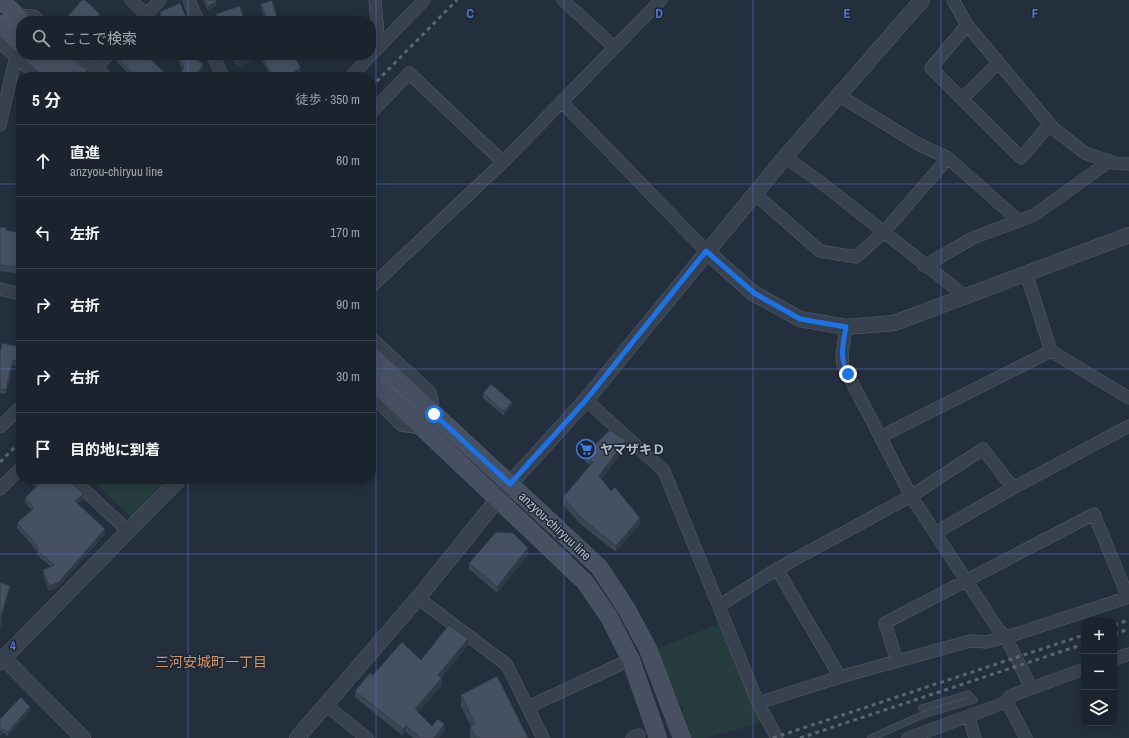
<!DOCTYPE html>
<html lang="ja">
<head>
<meta charset="utf-8">
<style>
  :root { --surface:#1b232e; --page:#282f3a; --text:#f1f3f6; --muted:#a0a4aa; --line:#39404a }
  body { margin:0; font-family:"Archivo Narrow","Noto Sans JP",sans-serif; background:var(--page); color:var(--text) }
  .controls { position:absolute; right:12px; bottom:12px; display:grid; overflow:hidden; border-radius:8px; box-shadow:0 2px 10px #0003 }
  .controls button { width:36px; height:36px; display:grid; place-items:center; padding:0; border:0; border-bottom:1px solid var(--line); background:var(--surface); color:var(--text); font:20px sans-serif }
  .stop { position:absolute; width:12px; height:12px; margin:-9px; border:3px solid #1a73e8; border-radius:50%; background:#fff }
  .stop.end { background:#1a73e8; border-color:#fff; box-shadow:0 1px 4px #0008 }
  .list { margin:0; padding:0; list-style:none }
  h2 { display:flex; justify-content:space-between; align-items:center; height:52px; margin:0; padding:0 16px; font-size:17px }
  h2 small { font-size:13px; font-weight:400; color:var(--muted) }
  .list li { display:grid; grid-template-columns:26px 1fr auto; gap:12px; align-items:center; box-sizing:border-box; height:72px; padding:0 16px; border-top:1px solid var(--line) }
  .list b { display:block; font-size:15px; white-space:nowrap }
  .list p { margin:0; font-size:13px; white-space:nowrap; color:var(--muted) }
  .list em { font-size:13px; font-style:normal; color:var(--muted) }
  .icon { flex:none; width:22px; height:22px; fill:none; stroke:currentColor; stroke-width:2; stroke-linecap:round; stroke-linejoin:round }
  .map { position:relative; flex:none; width:1129px; height:738px; overflow:hidden }
  .search { position:absolute; background:var(--surface); box-shadow:0 2px 10px #0003; left:16px; top:16px; width:360px; height:44px; display:flex; align-items:center; gap:10px; box-sizing:border-box; padding:0 14px; border-radius:16px; color:var(--muted); font-size:15px }
  .panel { position:absolute; background:var(--surface); box-shadow:0 2px 10px #0003; left:16px; top:72px; width:360px; height:412px; border-radius:16px }
  .map>svg:first-child { display:block }
  .green { fill:#263c3f }
  .lines { fill:none; stroke-linecap:round; stroke-linejoin:round }
  .service-casing { stroke:#565f6c; stroke-width:7 }
  .minor-casing { stroke:#565f6c; stroke-width:13 }
  .tertiary-casing { stroke:#565f6c; stroke-width:16 }
  .secondary-casing { stroke:#565f6c; stroke-width:18 }
  .service { stroke:#38414e; stroke-width:6 }
  .minor { stroke:#38414e; stroke-width:12 }
  .tertiary { stroke:#38414e; stroke-width:15 }
  .secondary { stroke:#465061; stroke-width:17 }
  .rail { stroke:#5a6575; stroke-width:3; stroke-dasharray:4 4; stroke-linecap:butt }
  .wall { fill:#3b4654 }
  .shaded-wall { fill:#303945 }
  .building { fill:#455162; stroke:#303945 }
  .route { stroke:#1a73e8; stroke-width:5 }
  .grid { fill:none; stroke:#5274d3; stroke-width:1; stroke-opacity:0.55 }
  .labels { text-anchor:middle; dominant-baseline:central; stroke-width:3; stroke-linejoin:round; paint-order:stroke }
  .poi-label { font-size:13px; font-weight:bold; fill:#b4bcc9; stroke:#1d2633; text-anchor:start }
  .street-label { font-size:13px; fill:#b4bcc9; stroke:#1d2633 }
  .neighbourhood-label { font-size:14px; fill:#d59563; stroke:#1d2633 }
  .grid-label { font-size:13px; text-anchor:middle; font-weight:bold; fill:#5274d3; stroke:#1d2633; stroke-width:3; stroke-linejoin:round; paint-order:stroke }
</style>
</head>
<body>
<div class="map">
<svg width="1129" height="738" viewBox="0 0 1129 738">
  <rect width="100%" height="100%" fill="#242f3e"/>
  <path class="green" d="M91,479H166L131,517Z
    M721,623L763,722L706,738H691L682,707L655,650Z"/>
  <g class="lines">
    <g class="service-casing">
      <path id="service" d="M871,738L920,716L974,700L968,694L922,708"/>
    </g>
    <g class="minor-casing">
      <path id="minor" d="M131,0L146,14
        M189,0L198,21
        M375,0L379,46
        M563,0L614,47
        M953,0L967,25L1054,129L1085,153L1114,163L1129,164
        M15,15L34,16L39,21
        M140,21L160,0
        M967,25L931,68L1021,158L1050,124
        M5,29L2,42L6,48L38,77
        M74,55L78,59L96,68L106,77
        M213,55L223,77
        M371,55L424,0
        M96,68L108,55
        M351,77L371,55
        M840,96L918,144L948,158L1019,221
        M962,99L998,63
        M562,102L706,251
        M371,113L409,73L503,162
        M0,125L16,56
        M785,157L823,184L965,296
        M755,194L820,251L856,257L884,232L948,158
        M924,266L973,238L1034,215L1110,161
        M1026,273L1051,351L1129,398
        M371,287L503,162L661,0
        M0,289L21,294
        M846,327L842,356L843,365L911,496L998,629L1005,636L1031,687
        M371,338L430,392L434,414
        M371,394L401,425L421,428
        M586,400L664,471L758,703L777,738
        M0,427L21,407
        M880,437L1051,351
        M73,479L128,531
        M0,489L21,468
        M935,533L1013,488L1129,426
        M777,569L840,677
        M418,598L507,665L543,738
        M719,606L777,569L911,496L983,449L1013,488
        M1114,659L1129,654
        M897,661L885,623L1094,514L1128,597
        M1007,702L1026,738
        M758,703L840,677L970,641L987,642L1016,634L1129,597
        M326,705L367,738
        M528,707L621,664
        M969,717L975,738
        M632,738L639,735
        M908,738L1007,702L1010,696L1084,669"/>
    </g>
    <g class="tertiary-casing">
      <path id="tertiary" d="M706,251L753,293L800,319L846,327L894,323L1129,235
        M4,658L83,738
        M0,662L179,479
        M297,738L418,598L510,484L586,400L785,157L922,0"/>
    </g>
    <g class="secondary-casing">
      <path id="secondary" d="M1,0L22,21
        M0,24L21,44
        M33,55L56,77
        M57,55L79,77
        M371,355L599,567L626,608L648,649L682,738
        M371,379L585,582L609,617L631,660L658,738"/>
    </g>
    <use href="#service" class="service"/>
    <use href="#minor" class="minor"/>
    <use href="#tertiary" class="tertiary"/>
    <use href="#secondary" class="secondary"/>
    <path class="rail" d="M371,87L457,0
      M0,462L21,441
      M1114,625L1129,620
      M1114,634L1129,629
      M773,738L1084,635
      M800,738L1084,644"/>
  </g>
  <path class="wall" d="M203,0H216V6L208,10Z
    M261,4L278,21H266L261,8Z
    M160,12L188,21H162L160,16Z
    M114,55H146L169,77H132L114,59Z
    M176,55H191H190L203,69H182Z
    M232,55H293L301,73L293,77H271L260,57L237,67Z
    M0,227L7,230L21,233V274L0,271Z
    M20,351L18,366L13,365L6,394L0,393V353Z
    M483,393L512,406L504,416L483,398Z
    M626,447L601,479L640,524L616,552L580,524L563,504V497L590,465L585,461V454Z
    M28,479H68L83,499L77,503L105,534L59,587L49,591L43,575V570L51,567L37,555V551L17,528V523L32,510L25,503V498L35,487Z
    M528,555L497,593L469,569V563Z
    M468,645L441,678L442,685L418,712L432,726L445,731L439,738H413L406,732L403,736L355,697V691L373,675Z
    M461,695L528,738H470V726H471L461,706Z
    M30,711L8,736L3,733L0,737V719Z"/>
  <path class="shaded-wall" d="M216,2V6L208,10V6Z
    M100,14V18L97,21H93Z
    M254,55H260V57L237,67V62Z
    M203,64V69L198,77H195Z
    M301,68V73L293,77H285Z
    M20,347V351L18,366V361Z
    M13,360V365L6,394V390Z
    M512,402V406L504,416V412Z
    M626,440V447L599,483V476Z
    M83,494V499L75,506V501Z
    M640,518V524L616,552V546Z
    M105,529V534L59,587L49,591V586Z
    M528,548V555L497,593V587Z
    M10,586V590L0,623V619Z
    M2,620V624L0,629V625Z
    M468,639V645L438,681V675Z
    M442,678V685L415,715V709Z
    M30,707V711L8,736V732Z
    M445,724V731L439,738H434Z
    M406,726V732L403,736V729Z
    M3,729V733L0,737V732Z"/>
  <path class="building" d="M82,0H85L100,14L93,21H67L65,19Z
    M205,0H216V2L208,6Z
    M272,0L278,21H268L261,4Z
    M180,3L188,21H164L160,12Z
    M240,6L244,19L238,21H218L216,14Z
    M115,55H146L169,77H136Z
    M178,55H190L203,64L195,77H177L184,68Z
    M234,55H254L237,62Z
    M261,55H293L301,68L285,77H273Z
    M0,227L7,228L6,230L21,233V268L0,265Z
    M2,343L20,347L18,361L13,360L6,390L0,389V353Z
    M491,384L512,402L504,412L483,393Z
    M610,430L626,440L599,476L611,491L615,487L640,518L616,546L580,517L563,497L593,462L585,454Z
    M32,479H68L83,494L75,501L105,529L59,582L49,586L43,570L54,565L37,550L39,548L17,523L34,508L25,498L38,485Z
    M496,532L513,533L528,548L497,587L469,563Z
    M0,582L10,586L0,619L2,620L0,625Z
    M449,625L468,639L438,675L442,678L415,709L432,726L438,719L445,724L434,738H420L406,726L403,729L355,691L370,673L373,675L402,642L421,660Z
    M497,676L528,738H476L470,726L475,724L461,695Z
    M21,697L30,707L8,732L3,729L0,732V719Z"/>
  <g class="lines">
    <path class="route" d="M434,414L510,484L586,400L706,251L754,293L800,319L846,327C843,344 839,358 848,374"/>
  </g>
  <path class="grid" d="M188,0V21M376,0V738M564,0V738M753,0V738M941,0V738M188,55V77M0,184H21M371,184H1129M0,369H21M371,369H1129M188,479V738M0,554H1129"/>
  <defs>
    <g id="supermarket-ring" transform="scale(1)"><circle r="9.5" fill="#1d2633" stroke="#3f7fe0" stroke-width="1.5"/><path d="M-6-5.5h2.5l.6 2H6L4.5 2H-2.5L-4.4-4H-6ZM-1.5 3.2a1.3 1.3 0 1 0 .1 0ZM3 3.2a1.3 1.3 0 1 0 .1 0Z" fill="#3f7fe0"/></g>
  </defs>
  <g fill-rule="evenodd">
    <use href="#supermarket-ring" x="586" y="449"/>
  </g>
  <g class="labels">
    <g class="poi-label">
      <text x="600" y="449">ヤマザキＤ</text>
    </g>
    <g class="street-label">
      <text transform="translate(555 526) rotate(43)">anzyou-chiryuu line</text>
    </g>
    <g class="neighbourhood-label">
      <text x="211" y="662">三河安城町一丁目</text>
    </g>
  </g>
  <g class="grid-label">
    <text x="470" y="18">C</text>
    <text x="659" y="18">D</text>
    <text x="847" y="18">E</text>
    <text x="1035" y="18">F</text>
    <text x="13" y="650">4</text>
  </g>
</svg>
<div class="controls">
<button>+</button>
<button>−</button>
<button><svg class="icon" aria-label="layers" viewBox="0 0 24 24"><path d="M12 4l9 5-9 5-9-5zM3 14l9 5 9-5"/></svg></button>
</div>
<div class="stop" style="left:434px;top:414px"></div>
<div class="stop end" style="left:848px;top:374px"></div>
<div class="search"><svg class="icon" aria-label="search" viewBox="0 0 24 24"><circle cx="10" cy="10" r="6"/><path d="M15 15l6 6"/></svg>ここで検索</div>
<section class="panel">
<h2>5 分<small>徒歩 · 350 m</small></h2>
<ul class="list">
<li><svg class="icon" aria-label="ahead" viewBox="0 0 24 24"><path d="M12 20V5M6 11l6-6 6 6"/></svg><div><b>直進</b><p>anzyou-chiryuu line</p></div><em>60 m</em></li>
<li><svg class="icon" aria-label="left" viewBox="0 0 24 24"><path d="M17 20v-9H6M10 6l-5 5 5 5"/></svg><div><b>左折</b></div><em>170 m</em></li>
<li><svg class="icon" aria-label="right" viewBox="0 0 24 24"><path d="M7 20v-9h11M14 6l5 5-5 5"/></svg><div><b>右折</b></div><em>90 m</em></li>
<li><svg class="icon" aria-label="right" viewBox="0 0 24 24"><path d="M7 20v-9h11M14 6l5 5-5 5"/></svg><div><b>右折</b></div><em>30 m</em></li>
<li><svg class="icon" aria-label="arrive" viewBox="0 0 24 24"><path d="M6 21V4h12l-3 4 3 4H6"/></svg><div><b>目的地に到着</b></div></li>
</ul>
</section>
</div>
</body>
</html>
